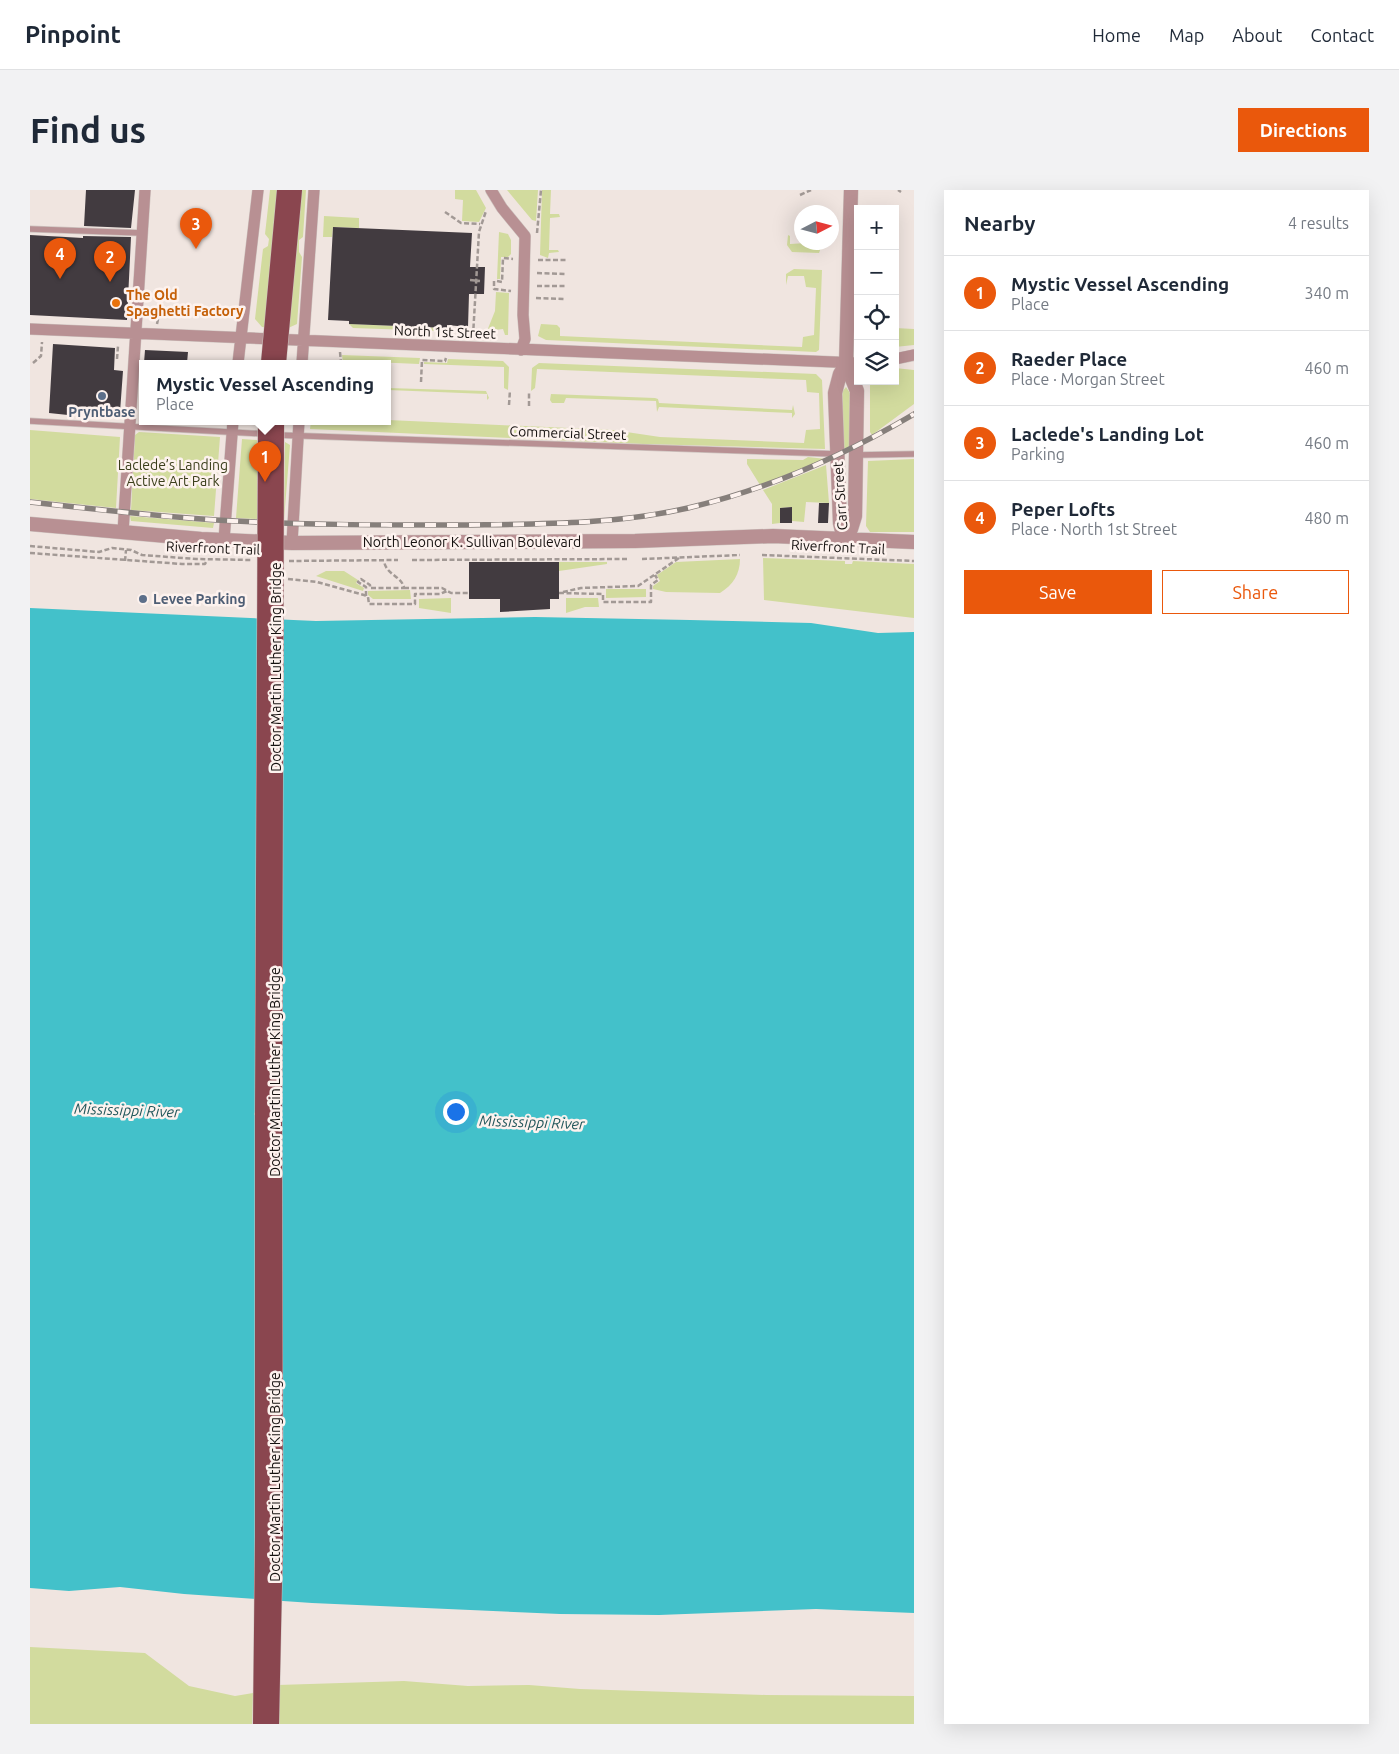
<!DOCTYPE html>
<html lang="en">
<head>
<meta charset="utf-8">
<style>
  :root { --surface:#fff; --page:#f2f2f3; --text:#1f2937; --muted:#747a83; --line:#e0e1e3; --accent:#ea580c }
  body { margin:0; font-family:Ubuntu,sans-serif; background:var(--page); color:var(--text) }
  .controls { position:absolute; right:15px; top:15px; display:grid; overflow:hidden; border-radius:0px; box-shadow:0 5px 20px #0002 }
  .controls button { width:45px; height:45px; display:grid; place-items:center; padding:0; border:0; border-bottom:1px solid var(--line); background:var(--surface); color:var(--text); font:25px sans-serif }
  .compass { position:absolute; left:764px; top:15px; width:45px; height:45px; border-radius:50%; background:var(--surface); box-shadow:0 5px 20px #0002; rotate:84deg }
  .you { position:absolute; left:425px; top:921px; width:18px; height:18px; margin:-12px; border:4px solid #fff; border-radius:50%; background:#1a73e8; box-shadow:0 0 0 8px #1a73e833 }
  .badge { display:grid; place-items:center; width:32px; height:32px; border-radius:50%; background:var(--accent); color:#fff; font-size:16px; font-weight:700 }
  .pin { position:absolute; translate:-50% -41px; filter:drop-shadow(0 1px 2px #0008) }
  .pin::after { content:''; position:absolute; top:26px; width:18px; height:15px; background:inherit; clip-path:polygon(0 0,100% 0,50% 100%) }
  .popup { position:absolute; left:109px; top:170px; width:252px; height:65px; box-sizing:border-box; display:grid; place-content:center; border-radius:0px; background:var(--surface); filter:drop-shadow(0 1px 4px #0005); font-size:16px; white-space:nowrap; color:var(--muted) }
  .popup b { font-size:19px; color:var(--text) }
  .popup::after { content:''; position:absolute; left:50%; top:100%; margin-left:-10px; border:10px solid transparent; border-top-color:var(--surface) }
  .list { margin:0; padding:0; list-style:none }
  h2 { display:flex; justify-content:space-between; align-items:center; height:65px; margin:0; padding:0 20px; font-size:21px }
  h2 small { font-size:16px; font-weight:400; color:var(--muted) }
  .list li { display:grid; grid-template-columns:32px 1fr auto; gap:15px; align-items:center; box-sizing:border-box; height:75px; padding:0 20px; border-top:1px solid var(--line) }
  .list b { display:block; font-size:19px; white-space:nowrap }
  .list p { margin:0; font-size:16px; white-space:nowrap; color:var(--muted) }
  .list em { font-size:16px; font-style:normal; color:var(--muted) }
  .actions { display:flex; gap:10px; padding:15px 20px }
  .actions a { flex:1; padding:11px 0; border:1px solid var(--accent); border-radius:0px; text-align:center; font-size:18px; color:var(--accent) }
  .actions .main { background:var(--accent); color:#fff }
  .icon { flex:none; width:28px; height:28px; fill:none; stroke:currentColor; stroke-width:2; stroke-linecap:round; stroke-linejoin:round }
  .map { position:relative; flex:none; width:884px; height:1534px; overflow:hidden; border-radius:0px }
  header { display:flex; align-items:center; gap:30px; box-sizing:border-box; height:70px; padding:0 25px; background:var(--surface); border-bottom:1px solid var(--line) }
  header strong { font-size:24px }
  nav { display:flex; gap:28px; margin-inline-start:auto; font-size:18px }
  .intro { display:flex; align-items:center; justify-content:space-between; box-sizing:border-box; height:120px; padding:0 30px }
  h1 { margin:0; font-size:35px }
  .button { padding:12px 22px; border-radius:0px; background:var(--accent); color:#fff; font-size:18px; font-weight:700 }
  main { display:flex; gap:30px; padding:0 30px }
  aside { flex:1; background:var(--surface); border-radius:0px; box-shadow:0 5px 20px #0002 }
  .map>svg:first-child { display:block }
  .green { fill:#d2db9e }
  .water { fill:#43c1ca }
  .building { fill:#423b40 }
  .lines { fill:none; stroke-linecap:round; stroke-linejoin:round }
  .service-casing { stroke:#cdc3bf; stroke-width:7 }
  .minor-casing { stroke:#cdc3bf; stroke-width:12 }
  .tertiary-casing { stroke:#cdc3bf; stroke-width:15 }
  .primary-casing { stroke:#cdc3bf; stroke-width:15 }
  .path { stroke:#a29995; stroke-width:2.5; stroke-dasharray:5 2.5; stroke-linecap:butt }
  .service { stroke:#b89093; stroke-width:5.5 }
  .minor { stroke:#b89093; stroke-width:11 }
  .tertiary { stroke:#b89093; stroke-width:14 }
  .primary { stroke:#8a464f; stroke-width:14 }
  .rail-casing { stroke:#867f7b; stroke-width:5.5 }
  .rail { stroke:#fdf2ee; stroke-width:4; stroke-dasharray:11; stroke-linecap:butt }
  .primary-bridge-casing { stroke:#cdc3bf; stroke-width:15; stroke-linecap:butt }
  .primary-bridge { stroke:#8a464f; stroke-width:14 }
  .food-dot { fill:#e8710a; stroke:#fdf2ee; stroke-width:2 }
  .service-dot { fill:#5c6f8a; stroke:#fdf2ee; stroke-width:2 }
  .labels { text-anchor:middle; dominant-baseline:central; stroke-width:5; stroke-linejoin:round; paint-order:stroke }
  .food-label { font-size:14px; font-weight:bold; fill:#c56008; stroke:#fdf2ee; text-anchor:start }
  .street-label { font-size:14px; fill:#15110f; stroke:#fdf2ee }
  .service-label { font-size:14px; font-weight:bold; fill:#4e5e75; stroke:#fdf2ee }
  .park-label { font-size:14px; fill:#3b3f1b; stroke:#fdf2ee }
  .water-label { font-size:15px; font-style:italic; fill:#22575b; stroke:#fdf2ee }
</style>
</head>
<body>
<header>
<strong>Pinpoint</strong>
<nav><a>Home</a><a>Map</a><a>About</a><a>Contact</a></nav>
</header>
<div class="intro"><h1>Find us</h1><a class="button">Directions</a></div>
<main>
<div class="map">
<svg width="884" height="1534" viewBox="0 0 884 1534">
  <rect width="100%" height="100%" fill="#f0e5e0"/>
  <path class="green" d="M240,0H276L273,47L269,50V62L272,67L267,134L256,139L232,137L225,129L233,59L238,56L239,49L235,44Z
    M425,0H446L456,18L449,32L432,31L433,10L425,9Z
    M477,0H508L506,31L502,30Z
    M512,0H521L520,24H529L530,27L520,28L519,60H528L529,62L519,63L518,68L510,65Z
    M294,26L329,28V38L303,37L302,47H293Z
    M469,42L478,44L481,50V64L478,67H471L470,89H467Z
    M758,45L760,46V54L793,52L789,63L762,62L757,55Z
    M764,79L792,80L789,160L786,162L516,150L508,146L511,134L527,135L530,138V146L772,157L773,147L784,145L786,98L776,97L774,86H758L756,95V84Z
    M466,102L479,103L478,145H475L473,139L457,141L465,121Z
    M319,134L412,138L409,141L323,138Z
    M865,138L884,139V155L865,157Z
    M312,165L390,168L389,174L319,171L318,173H313Z
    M418,169L473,171L479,177L478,200L474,198V177L394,174V172L417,173Z
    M509,173L786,184L792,190L795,259L613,254L280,239L281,231L358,230L583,240L630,247L774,253L776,240L790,239L789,203L777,202L776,190L507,179L505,198L501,201L502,178Z
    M865,178L884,180V214L842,245L840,242V191H865Z
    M816,197L820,203V256L813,260L812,202Z
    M358,198L456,201L459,208L457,210V204L358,200Z
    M521,204L625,208L628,209L629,213L762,220L763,215L765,224L762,228V223L629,217L627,222L626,211L536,208L534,213H522L520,210Z
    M0,240L90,247L86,318L0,309Z
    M109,242L190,247L184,326L101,320L105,245Z
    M212,249L227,250V329L206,328Z
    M255,252L260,255L254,330Z
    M778,267L796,269L730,295L717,274V269L773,270Z
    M884,269V342H840L836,336L838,271Z
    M796,275L799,313L776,312L774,332L762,331V317L750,318V333L742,334V314L733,300Z
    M100,326L184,333L183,338L101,331Z
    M733,368L815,371V374H822L823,371L884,374V428L734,410Z
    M710,369C710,384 703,395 690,403L636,402L623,399V396L630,391L627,385L646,372Z
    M529,372H577V374L529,381Z
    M296,381H314L328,390L326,393L334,398L333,401L286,386Z
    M576,399H616V407L576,408Z
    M380,400L381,409H343L338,405V401Z
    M421,408V423L389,418V409Z
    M536,408H568L569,417H555L536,423Z
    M0,1457L115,1463L159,1496L205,1506L223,1503L222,1534H0Z
    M374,1491L438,1496L499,1495L550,1499L736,1505L884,1506V1534H247L248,1495Z"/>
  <path class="water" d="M0,418L286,431L505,427L660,430L781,433L848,443L884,442V1423L786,1419L629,1425L530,1424L282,1413L154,1404L90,1397L39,1401L0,1398Z"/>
  <path class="building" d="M56,0H105L101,38L54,36Z
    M303,37L442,43L440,77H455L454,104H439L438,137L417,135V138L319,134V131L298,130Z
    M0,45L53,48V46L101,47L97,130L0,125Z
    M23,154L85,158L84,180L93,181L90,222L38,218V225L19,223Z
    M115,160L158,162L157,173H114Z
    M789,313H799L798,333H788Z
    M762,317V333H750V318Z
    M439,372H529V409H520V419L470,422V409H439Z"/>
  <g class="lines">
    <g class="service-casing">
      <path id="service" d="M0,39L112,43
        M0,231L236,244
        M247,245L807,264
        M827,265L884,264"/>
    </g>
    <g class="minor-casing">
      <path id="minor" d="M461,0L472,18L495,46L493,125L495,149L491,160
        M0,139L828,173
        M865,169L884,165
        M208,173L228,0
        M272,173L284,0
        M93,342L115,0
        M194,350L203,231
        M262,353L269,231"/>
    </g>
    <g class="tertiary-casing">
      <path id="tertiary" d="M0,334L171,349L262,353L605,351L743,346L884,352
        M814,349L810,333L805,203L810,184L816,174L821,0
        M814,349L821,339L825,326L827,201L816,174"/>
    </g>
    <g class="primary-casing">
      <path id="primary" d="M230,1534L232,1347V925
        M242,1534L246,1347L245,926"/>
    </g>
    <path class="path" d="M868,0L871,2
      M770,5L781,0
      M415,22L431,33L450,34
      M507,43L511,0
      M508,70H536
      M507,83L535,84
      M440,90L450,91
      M464,91V99L481,101
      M467,91L472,92L473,68L483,69
      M507,96H535
      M506,108L534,109
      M127,134L130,120
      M443,146L449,42L456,21
      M310,162L311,173
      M87,169L88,156
      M3,173L11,166L12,152
      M391,192L392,170L415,171L416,168
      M479,215L480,200
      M499,216V201
      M0,356L69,362L82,358L101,360L112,365L166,369L221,370
      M0,363L152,374H175L177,370
      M732,365L884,371
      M612,369L710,365
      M382,370L597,369
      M95,371L96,360
      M259,371L368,370
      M258,389L287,392L334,405L338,407L339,414H385V404H410L417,401
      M374,398H412L421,403H439
      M533,402L551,398L608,396L649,368
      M529,403L573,404V412H621V395L628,390L625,385
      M336,406V397L328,392L331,389L340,395V398H374C372,386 356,385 354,371"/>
    <use href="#service" class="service"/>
    <use href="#minor" class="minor"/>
    <use href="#tertiary" class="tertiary"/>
    <use href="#primary" class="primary"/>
    <g class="rail-casing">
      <path id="rail" d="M0,312C62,319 124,326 186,330C268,335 350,335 432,335C508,334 584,335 658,318C739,299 813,266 884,224"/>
    </g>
    <use href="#rail" class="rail"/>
    <g class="primary-bridge-casing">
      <path id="primary-bridge" d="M238,173L254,0
        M249,173L265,0
        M232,925L235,231
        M245,926L247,231"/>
    </g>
    <use href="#primary-bridge" class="primary-bridge"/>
  </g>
  <circle class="food-dot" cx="86" cy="113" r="5"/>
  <g class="service-dot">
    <circle cx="72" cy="206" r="5"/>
    <circle cx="113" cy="409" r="5"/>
  </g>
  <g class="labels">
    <g class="food-label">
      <text x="96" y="105">The Old<tspan x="96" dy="16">Spaghetti Factory</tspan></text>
    </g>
    <g class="street-label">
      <text transform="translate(415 142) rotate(2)">North 1st Street</text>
      <text transform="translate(538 243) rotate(2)">Commercial Street</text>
      <text transform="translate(810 306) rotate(-94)">Carr Street</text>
      <text x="442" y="352">North Leonor K. Sullivan Boulevard</text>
      <text transform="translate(808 357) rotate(3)">Riverfront Trail</text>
      <text transform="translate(183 358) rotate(2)">Riverfront Trail</text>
      <text transform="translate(246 477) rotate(-90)">Doctor Martin Luther King Bridge</text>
      <text transform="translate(245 882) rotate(-90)">Doctor Martin Luther King Bridge</text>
      <text transform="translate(245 1287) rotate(-90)">Doctor Martin Luther King Bridge</text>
    </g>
    <g class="service-label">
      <text x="72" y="222">Pryntbase</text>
      <text x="123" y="409" text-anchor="start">Levee Parking</text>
    </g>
    <g class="park-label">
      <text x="143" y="275">Laclede’s Landing<tspan x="143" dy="16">Active Art Park</tspan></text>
    </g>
    <g class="water-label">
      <text transform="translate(97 920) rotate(2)">Mississippi River</text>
      <text transform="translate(502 932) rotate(2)">Mississippi River</text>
    </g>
  </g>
</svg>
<div class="controls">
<button>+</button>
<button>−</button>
<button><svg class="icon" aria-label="locate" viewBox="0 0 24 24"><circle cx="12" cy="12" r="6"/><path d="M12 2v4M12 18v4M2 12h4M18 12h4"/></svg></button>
<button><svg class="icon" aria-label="layers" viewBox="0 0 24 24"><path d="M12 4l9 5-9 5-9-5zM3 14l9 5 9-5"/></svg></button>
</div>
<svg class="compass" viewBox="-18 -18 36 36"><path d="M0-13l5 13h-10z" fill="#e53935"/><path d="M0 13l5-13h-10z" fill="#747a83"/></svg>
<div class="you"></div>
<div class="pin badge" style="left:235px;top:292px">1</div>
<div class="popup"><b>Mystic Vessel Ascending</b>Place</div>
<div class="pin badge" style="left:80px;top:92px">2</div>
<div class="pin badge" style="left:166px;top:59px">3</div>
<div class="pin badge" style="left:30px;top:89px">4</div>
</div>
<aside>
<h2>Nearby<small>4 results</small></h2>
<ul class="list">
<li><span class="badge">1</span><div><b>Mystic Vessel Ascending</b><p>Place</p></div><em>340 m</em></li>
<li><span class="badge">2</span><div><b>Raeder Place</b><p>Place · Morgan Street</p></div><em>460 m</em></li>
<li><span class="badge">3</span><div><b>Laclede's Landing Lot</b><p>Parking</p></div><em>460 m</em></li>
<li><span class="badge">4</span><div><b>Peper Lofts</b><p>Place · North 1st Street</p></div><em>480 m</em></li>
</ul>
<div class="actions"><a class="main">Save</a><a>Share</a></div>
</aside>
</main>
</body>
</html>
